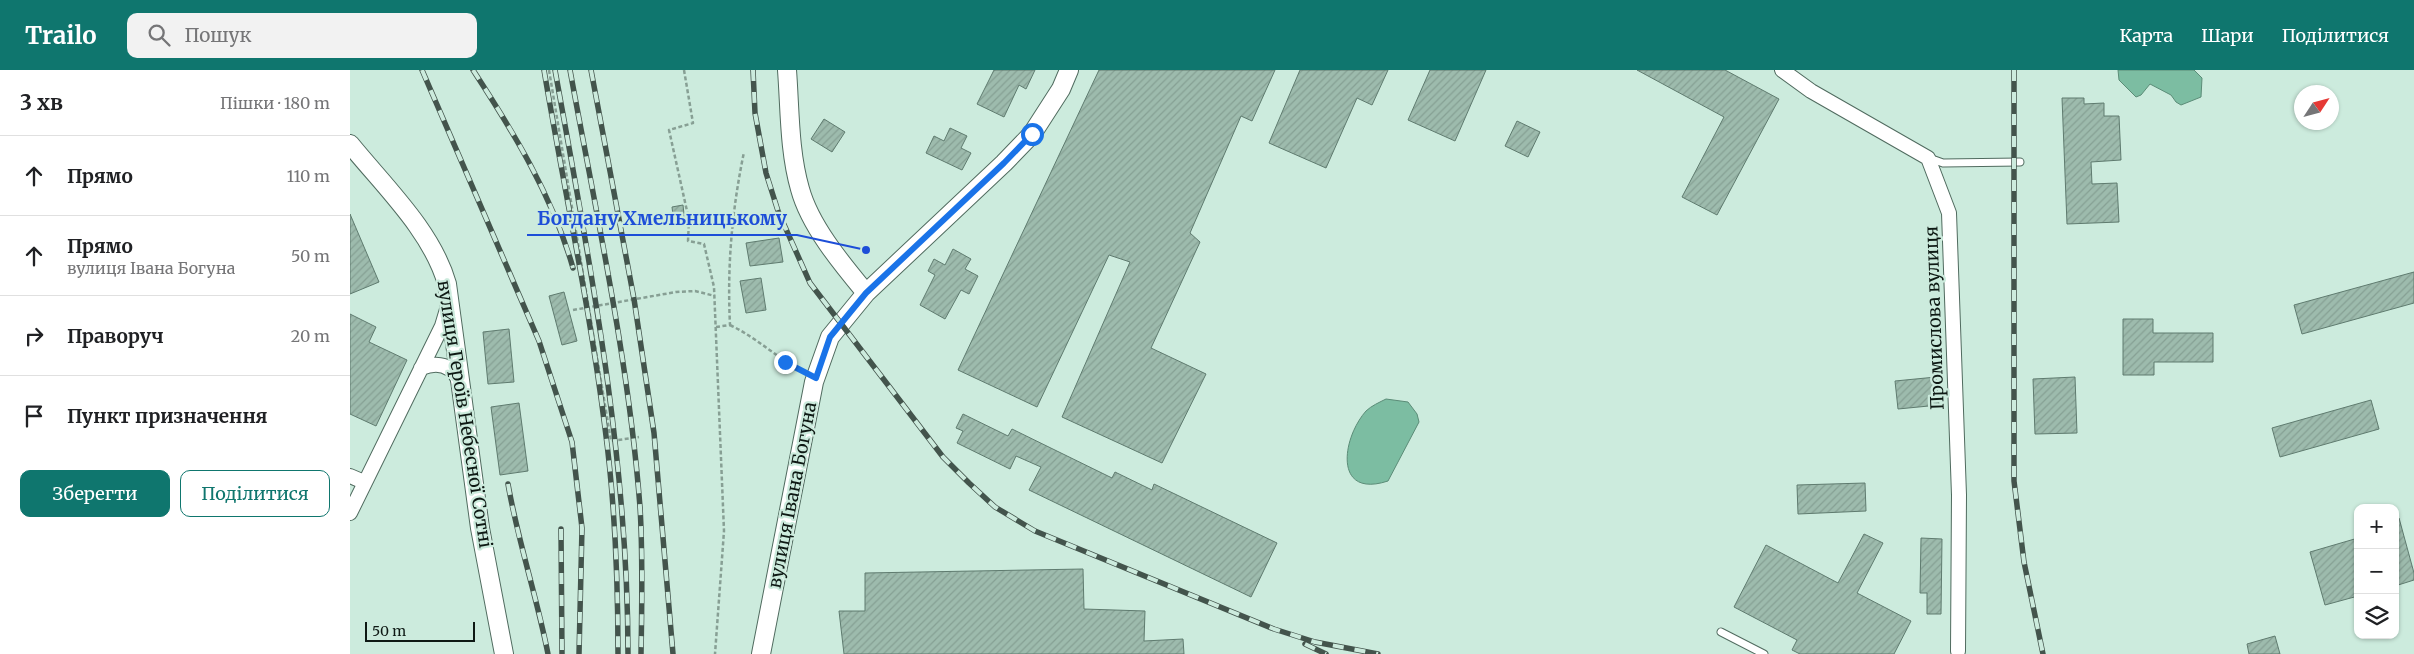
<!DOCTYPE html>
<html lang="uk">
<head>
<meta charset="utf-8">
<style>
  :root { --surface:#fff; --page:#f2f2f2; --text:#202124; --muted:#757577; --line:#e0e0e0; --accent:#0f766e }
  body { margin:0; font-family:Merriweather,serif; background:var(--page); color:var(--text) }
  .controls { position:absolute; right:15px; bottom:15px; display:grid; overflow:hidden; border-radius:10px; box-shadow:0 1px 4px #0004 }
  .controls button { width:45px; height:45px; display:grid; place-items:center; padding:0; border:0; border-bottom:1px solid var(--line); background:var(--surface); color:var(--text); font:25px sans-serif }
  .compass { position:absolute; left:1944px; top:15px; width:45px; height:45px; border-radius:50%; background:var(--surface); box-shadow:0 1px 4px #0004; rotate:54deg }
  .scale { position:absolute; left:15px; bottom:12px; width:110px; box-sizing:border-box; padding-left:5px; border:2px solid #0e1914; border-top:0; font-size:14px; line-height:18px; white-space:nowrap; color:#0e1914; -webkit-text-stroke:4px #ccebdd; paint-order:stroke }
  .stop { position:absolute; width:15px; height:15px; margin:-11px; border:4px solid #1a73e8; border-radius:50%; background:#fff }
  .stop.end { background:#1a73e8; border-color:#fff; box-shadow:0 1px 5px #0008 }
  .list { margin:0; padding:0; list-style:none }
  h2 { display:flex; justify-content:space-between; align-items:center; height:65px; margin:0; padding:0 20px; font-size:21px }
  h2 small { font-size:16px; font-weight:400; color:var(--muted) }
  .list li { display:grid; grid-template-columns:32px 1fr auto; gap:15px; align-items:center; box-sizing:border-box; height:80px; padding:0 20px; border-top:1px solid var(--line) }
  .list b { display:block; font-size:19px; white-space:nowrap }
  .list p { margin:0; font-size:16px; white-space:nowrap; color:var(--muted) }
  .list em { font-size:16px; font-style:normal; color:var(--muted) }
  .actions { display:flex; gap:10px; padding:15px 20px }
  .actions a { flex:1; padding:11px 0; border:1px solid var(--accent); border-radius:10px; text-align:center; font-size:18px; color:var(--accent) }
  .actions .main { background:var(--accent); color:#fff }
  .icon { flex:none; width:28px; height:28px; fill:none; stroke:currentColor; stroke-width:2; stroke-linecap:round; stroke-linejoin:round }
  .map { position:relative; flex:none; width:2064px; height:584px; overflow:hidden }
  header { display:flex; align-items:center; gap:30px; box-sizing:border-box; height:70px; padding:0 25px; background:var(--accent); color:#fff }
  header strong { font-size:24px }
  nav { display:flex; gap:28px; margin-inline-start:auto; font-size:18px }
  .search { width:350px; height:45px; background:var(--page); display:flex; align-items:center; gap:12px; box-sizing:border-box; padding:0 18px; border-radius:10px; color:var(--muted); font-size:19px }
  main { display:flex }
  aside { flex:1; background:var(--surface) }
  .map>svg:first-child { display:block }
  .water { fill:#7cbda2; stroke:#5b8c77 }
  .building { fill:url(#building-hatch); stroke:#5f7b6f }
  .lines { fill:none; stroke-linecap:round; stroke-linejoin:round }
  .service-casing { stroke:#506b5f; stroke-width:9 }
  .minor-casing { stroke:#506b5f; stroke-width:16 }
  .tertiary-casing { stroke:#506b5f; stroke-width:20 }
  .path { stroke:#879f94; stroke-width:2.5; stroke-dasharray:4 2.5; stroke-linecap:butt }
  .service { stroke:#fff; stroke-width:7 }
  .minor { stroke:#fff; stroke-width:14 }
  .tertiary { stroke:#fff; stroke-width:18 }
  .rail-casing { stroke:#43544c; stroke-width:5.5 }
  .rail { stroke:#ccebdd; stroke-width:4; stroke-dasharray:11; stroke-linecap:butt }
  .route { stroke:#1a73e8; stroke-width:6 }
  .labels { text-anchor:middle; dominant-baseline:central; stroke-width:4.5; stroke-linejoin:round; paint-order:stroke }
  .street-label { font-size:18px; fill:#0e1914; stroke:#ccebdd }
  .leader { fill:none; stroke:#1d4ed8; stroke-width:2 }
  .callout-dot { fill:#1d4ed8; stroke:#ccebdd; stroke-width:2 }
  .callout-label { font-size:19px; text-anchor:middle; font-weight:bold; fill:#1d4ed8; stroke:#ccebdd; stroke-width:4.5; stroke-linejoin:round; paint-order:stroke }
</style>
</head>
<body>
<header>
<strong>Trailo</strong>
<div class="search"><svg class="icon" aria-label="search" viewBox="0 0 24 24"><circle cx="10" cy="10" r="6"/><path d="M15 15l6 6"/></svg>Пошук</div>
<nav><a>Карта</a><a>Шари</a><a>Поділитися</a></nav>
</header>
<main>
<aside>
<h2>3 хв<small>Пішки · 180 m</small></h2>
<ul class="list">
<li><svg class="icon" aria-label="ahead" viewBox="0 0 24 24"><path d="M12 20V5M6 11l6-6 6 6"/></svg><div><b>Прямо</b></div><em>110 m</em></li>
<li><svg class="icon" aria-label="ahead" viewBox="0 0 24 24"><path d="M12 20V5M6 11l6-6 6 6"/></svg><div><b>Прямо</b><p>вулиця Івана Богуна</p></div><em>50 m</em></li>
<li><svg class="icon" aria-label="right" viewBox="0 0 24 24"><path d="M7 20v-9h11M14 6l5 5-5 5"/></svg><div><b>Праворуч</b></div><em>20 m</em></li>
<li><svg class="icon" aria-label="arrive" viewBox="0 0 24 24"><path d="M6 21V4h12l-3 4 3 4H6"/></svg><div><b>Пункт призначення</b></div></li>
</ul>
<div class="actions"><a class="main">Зберегти</a><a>Поділитися</a></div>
</aside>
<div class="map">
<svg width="2064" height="584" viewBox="0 0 2064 584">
  <defs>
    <pattern id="building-hatch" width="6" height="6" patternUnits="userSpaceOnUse" patternTransform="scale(1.25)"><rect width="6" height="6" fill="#9dbbad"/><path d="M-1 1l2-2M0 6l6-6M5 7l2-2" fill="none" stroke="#86a094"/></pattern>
  </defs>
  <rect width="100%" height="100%" fill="#ccebdd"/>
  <path class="water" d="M1768,0H1844L1852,8L1851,27L1831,35L1826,32L1821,25L1800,14L1791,25L1786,27L1769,10Z
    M1036,329L1058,332L1067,344L1069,352L1038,411C983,429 992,368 1016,341C1021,336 1030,332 1036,329Z"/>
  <path class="building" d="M644,0H685L676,19L669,15L654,47L627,34Z
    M749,0H925L902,51L891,46L840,163L850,172L801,278L856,304L812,393L712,347L780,192L759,185L687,337L608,300Z
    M950,0H1038L1022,35L1007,28L976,98L919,73Z
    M1080,0H1136L1105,71L1058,50Z
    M1287,0H1375L1429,29L1367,145L1332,127L1374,47Z
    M1712,28H1734V34L1754,33V46H1769L1771,90L1741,92L1742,114L1767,113L1769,152L1717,154Z
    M474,49L495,62L482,82L461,69Z
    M1167,51L1190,62L1178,87L1155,76Z
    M600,58L617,66L611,78L621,83L612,100L576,83L584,66L594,71Z
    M333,135L335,153L324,154L322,137Z
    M0,144L29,212L0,224Z
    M429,168L433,192L400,196L396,173Z
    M603,179L621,189L615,199L628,206L619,224L611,220L595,249L570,235L585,205L578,201L584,189L595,195Z
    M2064,202V233L1952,264L1944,235Z
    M411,208L416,240L396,243L390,211Z
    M214,222L227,271L212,275L199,226Z
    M0,244L26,257L19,272L57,290L26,356L0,344Z
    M1773,249H1803V263H1863V292H1804V305H1773Z
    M159,259L164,312L138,314L133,262Z
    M1586,307L1589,335L1548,339L1545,311Z
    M1725,307L1727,363L1685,364L1683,309Z
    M2021,330L2029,359L1930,387L1922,358Z
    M169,333L178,401L150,405L141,337Z
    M613,344L658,366L662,359L762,408L765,402L802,420L804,414L927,473L901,527L679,420L691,397L666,386L660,399L607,373L613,361L606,358Z
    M1515,413L1516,441L1448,444L1447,415Z
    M2049,448L2064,503V510L2045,516V449Z
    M1514,464L1533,473L1507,523L1561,551L1544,584H1450L1442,580L1447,570L1384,537L1416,475L1488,513Z
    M1571,468L1592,469L1591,544H1577V523H1570Z
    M2008,468V526L1975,535L1960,482Z
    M733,499L734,539L795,541L794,571L833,569L834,584H494L489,541H515V503Z
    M1925,566L1930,584H1899L1897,574Z"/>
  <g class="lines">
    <g class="service-casing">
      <path id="service" d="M1579,88L1593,93L1670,92
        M1371,562L1414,584"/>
    </g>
    <g class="minor-casing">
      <path id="minor" d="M1432,0L1461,21L1578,88L1599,143L1609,425L1608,581
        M71,298C88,291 102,295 109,311
        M0,406L14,412
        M0,443L92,256L98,236"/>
    </g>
    <g class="tertiary-casing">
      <path id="tertiary" d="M437,0C440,39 439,81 450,119C460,156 492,194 516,223
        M0,74C34,116 82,161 97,214L130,458L154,584
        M411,584L464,312L480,267L516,223L654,93L682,64L711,19L719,0"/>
    </g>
    <path class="path" d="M199,0L261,371L289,367
      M334,0L343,53L319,60L339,150L338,171L354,174L364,217L374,461L365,584
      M223,240L326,222L345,221L365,226
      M380,255C407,268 426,287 452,301
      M366,257L380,255C377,196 382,140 394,82"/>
    <use href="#service" class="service"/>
    <use href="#minor" class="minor"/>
    <use href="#tertiary" class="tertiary"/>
    <g class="rail-casing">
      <path id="rail" d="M72,0L189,271L222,372L232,458L229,584
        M123,0C164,63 202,125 223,198
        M194,0C214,119 240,238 255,358C265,433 268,509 268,584
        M205,0C240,194 278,386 278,584
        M220,0C246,143 279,292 290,437C293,486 292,535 291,584
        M241,0L284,229L304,363L323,584
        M403,0L405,43L416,103L428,141L460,213L593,387L619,413L645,437L685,461L924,559L965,572L1028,584
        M1664,0V411L1674,492L1693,584
        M158,414C168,472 187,527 198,584
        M211,459L212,584
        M955,574L976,584"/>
    </g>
    <use href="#rail" class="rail"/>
  </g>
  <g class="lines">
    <path class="route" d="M435,292L466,308L480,267L516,223L654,93L682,64"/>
  </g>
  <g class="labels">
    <g class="street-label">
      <text transform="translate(1584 248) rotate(-92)">Промислова вулиця</text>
      <text transform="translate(115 344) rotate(81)">вулиця Героїв Небесної Сотні</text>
      <text transform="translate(442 425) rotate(-79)">вулиця Івана Богуна</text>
    </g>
  </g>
  <path class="leader" d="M516 180L447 165H177"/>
  <circle class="callout-dot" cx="516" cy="180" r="5"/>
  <g class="callout-label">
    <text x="312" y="155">Богдану Хмельницькому</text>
  </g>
</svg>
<div class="controls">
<button>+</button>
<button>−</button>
<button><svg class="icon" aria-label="layers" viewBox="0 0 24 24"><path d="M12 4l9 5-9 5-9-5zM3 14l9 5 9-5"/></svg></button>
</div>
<svg class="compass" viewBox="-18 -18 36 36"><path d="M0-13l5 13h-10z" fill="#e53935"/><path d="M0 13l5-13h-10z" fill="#757577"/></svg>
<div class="scale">50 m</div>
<div class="stop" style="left:682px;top:64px"></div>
<div class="stop end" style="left:435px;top:292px"></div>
</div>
</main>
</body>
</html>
